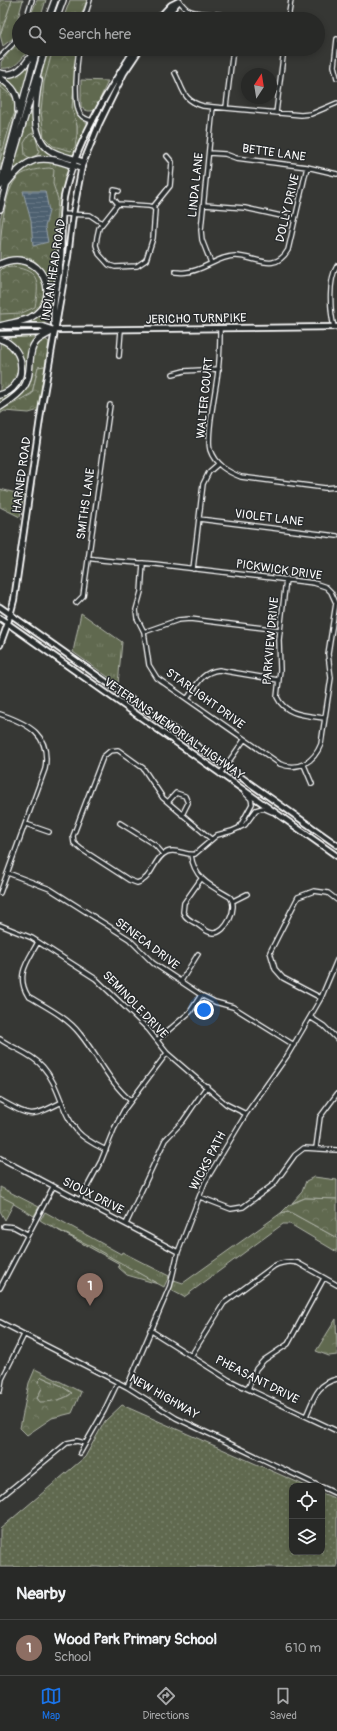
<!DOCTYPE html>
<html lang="en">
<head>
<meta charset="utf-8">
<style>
  :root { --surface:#282927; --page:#343533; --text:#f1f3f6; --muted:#a5a6a7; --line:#444544; --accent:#1a73e8 }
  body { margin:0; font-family:Pangolin,sans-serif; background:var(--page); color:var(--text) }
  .controls { position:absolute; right:12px; bottom:12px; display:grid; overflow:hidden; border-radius:8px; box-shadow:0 2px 6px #0003 }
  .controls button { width:36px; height:36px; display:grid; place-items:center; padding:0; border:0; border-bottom:1px solid var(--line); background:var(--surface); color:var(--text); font:20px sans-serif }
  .compass { position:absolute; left:241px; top:68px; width:36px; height:36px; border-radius:50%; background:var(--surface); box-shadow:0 2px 6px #0003; rotate:12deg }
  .you { position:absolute; left:204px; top:1010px; width:14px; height:14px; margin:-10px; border:3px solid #fff; border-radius:50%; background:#1a73e8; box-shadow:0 0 0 6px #1a73e833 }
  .badge { display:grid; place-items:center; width:26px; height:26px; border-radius:50%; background:var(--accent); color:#fff; font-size:13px; font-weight:700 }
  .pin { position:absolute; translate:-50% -33px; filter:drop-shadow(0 1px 2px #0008) }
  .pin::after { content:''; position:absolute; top:21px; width:14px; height:12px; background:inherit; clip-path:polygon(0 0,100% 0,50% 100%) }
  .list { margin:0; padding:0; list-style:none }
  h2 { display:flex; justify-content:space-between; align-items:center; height:52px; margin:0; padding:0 16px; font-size:17px }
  h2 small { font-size:13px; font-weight:400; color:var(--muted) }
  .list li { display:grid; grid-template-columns:26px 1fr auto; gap:12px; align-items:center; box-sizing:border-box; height:56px; padding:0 16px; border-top:1px solid var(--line) }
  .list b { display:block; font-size:15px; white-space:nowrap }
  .list p { margin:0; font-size:13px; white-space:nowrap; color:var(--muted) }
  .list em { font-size:13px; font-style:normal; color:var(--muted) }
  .icon { flex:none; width:22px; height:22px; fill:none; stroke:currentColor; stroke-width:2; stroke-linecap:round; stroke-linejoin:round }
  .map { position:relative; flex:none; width:337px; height:1567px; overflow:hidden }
  .search { position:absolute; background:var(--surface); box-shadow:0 2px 6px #0003; left:12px; right:12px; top:12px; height:44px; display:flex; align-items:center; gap:10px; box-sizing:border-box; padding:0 14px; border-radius:22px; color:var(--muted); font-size:15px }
  .sheet { height:108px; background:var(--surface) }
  nav { display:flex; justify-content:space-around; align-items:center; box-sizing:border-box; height:56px; border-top:1px solid var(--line); background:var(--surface); font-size:11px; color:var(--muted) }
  nav a { display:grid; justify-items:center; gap:2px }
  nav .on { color:var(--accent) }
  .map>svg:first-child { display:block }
  .grass { fill:url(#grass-tufts); stroke:#b0b4a8 }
  .forest { fill:url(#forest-crowns); stroke:#b0b4a8; fill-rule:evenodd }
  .park { fill:url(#park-dots); stroke:#b0b4a8 }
  .water { fill:url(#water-rules); stroke:#94a0a9 }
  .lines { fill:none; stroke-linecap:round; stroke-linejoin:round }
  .minor-casing { stroke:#fff; stroke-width:6 }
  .major-casing { stroke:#fff; stroke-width:8 }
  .highway-casing { stroke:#fff; stroke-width:8 }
  .minor { stroke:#2a2d2e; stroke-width:3.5 }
  .major { stroke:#2a2d2e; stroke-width:4.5 }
  .highway { stroke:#2a2d2e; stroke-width:5.5 }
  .labels { text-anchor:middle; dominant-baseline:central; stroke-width:3; stroke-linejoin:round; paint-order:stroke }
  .street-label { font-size:12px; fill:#fff; stroke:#2a2d2e }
</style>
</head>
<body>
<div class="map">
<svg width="337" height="1567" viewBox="0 0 337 1567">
  <defs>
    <pattern id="grass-tufts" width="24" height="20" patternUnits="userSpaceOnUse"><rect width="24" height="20" fill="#606950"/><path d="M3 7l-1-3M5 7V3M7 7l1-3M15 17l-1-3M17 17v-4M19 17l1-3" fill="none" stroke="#78806a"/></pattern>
    <pattern id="forest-crowns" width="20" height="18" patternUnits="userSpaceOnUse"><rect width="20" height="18" fill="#606950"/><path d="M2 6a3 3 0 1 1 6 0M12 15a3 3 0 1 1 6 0" fill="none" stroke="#78806a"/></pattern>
    <pattern id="park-dots" width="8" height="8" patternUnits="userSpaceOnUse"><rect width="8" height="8" fill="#606950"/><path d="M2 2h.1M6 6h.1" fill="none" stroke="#78806a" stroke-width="1.8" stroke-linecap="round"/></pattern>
    <pattern id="water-rules" width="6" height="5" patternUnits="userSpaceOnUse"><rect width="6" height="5" fill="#4d6070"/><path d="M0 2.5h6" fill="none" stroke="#687885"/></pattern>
  </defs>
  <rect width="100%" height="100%" fill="#363734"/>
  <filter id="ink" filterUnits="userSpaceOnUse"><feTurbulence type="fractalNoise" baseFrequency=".025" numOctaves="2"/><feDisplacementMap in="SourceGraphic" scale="8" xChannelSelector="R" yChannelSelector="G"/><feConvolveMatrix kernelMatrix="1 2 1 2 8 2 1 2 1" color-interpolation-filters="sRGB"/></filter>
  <g filter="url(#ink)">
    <path class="grass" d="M12,0H23L17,22L19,30L12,39L3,46L0,35Z
      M48,49H53L49,63L77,134V126L72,109L75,78L77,115L88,124C87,130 79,151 74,154C64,158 44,146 41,137C32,111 41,74 48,49Z
      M33,56L20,102L18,92L0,75L8,76Z
      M0,81L17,97L16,111L0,170Z
      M36,84L34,101L41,145L72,160L70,162C47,155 34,155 14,170H11Z
      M44,160L69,166L70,169L62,195L57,264L48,319L43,324H18L34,317L48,291C45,284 43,273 39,267C29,256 12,257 0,262V219L10,184L15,175L34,161Z
      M12,262C18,263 25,263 30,266C44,274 49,297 38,310C28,320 13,321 0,323V267Z
      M41,336L34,341L29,370L22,388L0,405V396C12,386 29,377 22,359C20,353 13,346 9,341L11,337Z
      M45,339L49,342L45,366L38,367L32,393L0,411V409C7,402 26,389 30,381C38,363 24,351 45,339Z
      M0,341C3,343 8,345 11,347C27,361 18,387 0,392Z
      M81,613L122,642L118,684L73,652Z
      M314,1177L337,1180V1199L305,1198L292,1203L302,1192L306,1181Z
      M0,1187L39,1207L34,1216L0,1196Z
      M288,1211L337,1238V1252L290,1224H283L184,1297L171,1290L174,1280L183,1283L281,1213Z
      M45,1212L121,1254L122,1252L169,1276L164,1287L43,1222L40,1220Z
      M42,1377L60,1385L72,1393C65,1400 50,1402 40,1403L37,1398L42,1388L38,1381Z"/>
    <path class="forest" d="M0,0H12L0,35Z
      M37,0H46L40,19H29Z
      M70,0H87L80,19H63Z
      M19,40V49H29C22,59 15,70 1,68V62Z
      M53,49H77L72,109L77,126V134L75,147L71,151L53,146L44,137L41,111L44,82Z
      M81,80L108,81L95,110C89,112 86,111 81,107Z
      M0,86L14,98L15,112L10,125L0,160Z
      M33,133L36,138L39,151L37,155L30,158L25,155L24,143L29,135Z
      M49,168L54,169L53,184L58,199L51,284C38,258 29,252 0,260C0,240 3,189 19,176C27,170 39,169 49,168Z
      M13,267C41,271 39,283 35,307L22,313L0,314V271L3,268Z
      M45,366L39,410L29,413L4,411L0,414L1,410L32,394L38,367Z
      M0,489L24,495L20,517L0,507Z
      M0,1196L14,1203L5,1220L0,1211Z
      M305,1198L337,1199V1238L288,1211L281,1213L289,1205Z
      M58,1230L91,1246L158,1284L127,1275L119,1268L118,1263Z
      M336,1319L337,1355L329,1356L316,1351Z
      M35,1369L81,1392L72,1413L52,1418L27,1435L20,1428L29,1383ZM42,1377L60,1385L72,1393C65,1400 50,1402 40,1402L37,1398L42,1388L38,1381Z"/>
    <path class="park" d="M122,1405L306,1486H292V1552H322V1493L337,1499V1567H0V1529L85,1457L105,1421Z"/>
    <path class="water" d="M23,191H45L49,211L45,227L48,242L33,246L31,221Z"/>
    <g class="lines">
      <g class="minor-casing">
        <path id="minor" d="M179,1C182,4 185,8 188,10C201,17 220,10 232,19
          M26,19L32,0
          M84,19L90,0
          M288,19L291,0
          M337,39L334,66L337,78
          M79,49C77,62 73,103 80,114C83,118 88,120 93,121
          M0,57L12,45L19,35
          M175,73C184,90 182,100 203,106L301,115L311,114L337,103
          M226,107L233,49
          M276,113L284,49
          M209,153L225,154L236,158L307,167L337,174
          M118,204L149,206L153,207L155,210L153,238L146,260L137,266L115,267L109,265L99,254L96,245L97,237L99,228Z
          M118,204L113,198L114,190L119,191
          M204,205L245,208L295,219
          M153,207L170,186L172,162L167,156
          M62,214L90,215L102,223
          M211,263L202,240L201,230L213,107
          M175,272C179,272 183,273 187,272C203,271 218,256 235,256C256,256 274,274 288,250L307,167
          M334,327C330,311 328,280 337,266
          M220,328C220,343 220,357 218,371C216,390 206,434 210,450C215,465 228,472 241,477L325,488L337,487
          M119,356L121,330
          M173,374L184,371L219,369
          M199,519L337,536
          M88,558C110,562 133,562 155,564C208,570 261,577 314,583L326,587L331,592L336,603L328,654L331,678L321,744C314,762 299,771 280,764L157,678L149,665L144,632L137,618L136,610L141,592L143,563
          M193,569L203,484L209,472L218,464
          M286,579L279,640L280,670L277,697C286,716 306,715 324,718
          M76,603L83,596L110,405
          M144,632L178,620L190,619L280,630
          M187,699C197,685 201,672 219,670L278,680
          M0,714C29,724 51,735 45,769L0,893
          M304,765L312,784
          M220,774L244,740
          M168,802L176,793L185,796L188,803L182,815
          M120,823L155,845L163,854
          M26,824L49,832
          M239,828L252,804L251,799L244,792
          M211,839L163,798L143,768L118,750L110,751L103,757L73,836L74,843L81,849L129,880L137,883C153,879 153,858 167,852C177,848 186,856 195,854L217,835L232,831L245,825L256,810L263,808L272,812
          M191,855C194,879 211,886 230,897C239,907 226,934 213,933C207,933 201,927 197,924C191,921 185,918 183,912L184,903L201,879
          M8,873L50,889L129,939L153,963L201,995L215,1002L233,1007L294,1045
          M233,901L247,894
          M0,925L32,938L96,979L148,1029L167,1053L226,1104L246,1114
          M38,942C28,961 15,975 28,996C46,1007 67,1017 80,1034C98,1056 109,1082 130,1100
          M181,981L198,954
          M321,998L283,978L275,969L270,952L298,897L314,891L328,893L337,900
          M310,1017L324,1026L337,1039
          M0,1039C14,1049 32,1054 43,1067C60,1086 61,1113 78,1132C85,1140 96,1145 106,1150
          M157,1040L190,1012L201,995
          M0,1100C31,1117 30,1118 62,1102
          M316,1148L320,1117L337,1094
          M0,1158L178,1252
          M200,1197L231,1209L243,1207L274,1184L295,1155L304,1148L337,1150
          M80,1200L101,1161L114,1129L124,1110L167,1053
          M126,1224L165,1140L183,1121L207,1086
          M4,1226L14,1227L27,1234
          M0,1288L53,1187
          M0,1322L127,1387L176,1418L319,1486
          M150,1330L229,1380L337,1431
          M191,1356L224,1303L274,1266C282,1262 289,1261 298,1263L337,1285
          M127,1387L170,1286L178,1252L205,1182L246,1114L287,1056L310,1017L321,998L337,960
          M248,1389L256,1369L264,1360L288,1344L324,1278
          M0,1391L2,1379L24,1335
          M306,1416C314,1399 316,1384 337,1379
          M80,1453L104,1411L118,1382
          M322,1487L337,1494
          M0,1498L67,1443L77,1441L85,1443"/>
      </g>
      <g class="major-casing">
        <path id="major" d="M158,19L171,5L179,1
          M164,19L178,2
          M54,324C52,301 59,278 61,255C62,235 61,216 64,197C74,147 107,92 135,49
          M5,326H41L53,330
          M0,334L41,333L55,330L337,327
          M0,607L337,845
          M0,618L337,856
          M0,645L8,623L14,600L42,405L68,256L73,214L82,166L99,124L124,73L140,49"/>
      </g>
      <g class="highway-casing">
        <path id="highway" d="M48,19L55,0
          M56,19L63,0
          M0,73C18,79 27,62 36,49
          M0,78C13,87 19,94 18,110
          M39,80C35,101 29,140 53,152C62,157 73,158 83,162
          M7,183C33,150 46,157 81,168
          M0,186L37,49
          M0,209L14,153L45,49
          M0,264C40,245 66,299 30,318C21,322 10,323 0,326
          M0,339C28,348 28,387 0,395
          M0,407C9,401 18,396 24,387C34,372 25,351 38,340C43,336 50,333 55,330"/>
      </g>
      <use href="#minor" class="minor"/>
      <use href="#major" class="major"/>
      <use href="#highway" class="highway"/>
    </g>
  </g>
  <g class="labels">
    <g class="street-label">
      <text transform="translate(274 153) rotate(8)">BETTE LANE</text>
      <text transform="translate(196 185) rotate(-84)">LINDA LANE</text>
      <text transform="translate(288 208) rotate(-77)">DOLLY DRIVE</text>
      <text transform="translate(54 270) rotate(-81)">INDIAN HEAD ROAD</text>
      <text transform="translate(196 319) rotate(-1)">JERICHO TURNPIKE</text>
      <text transform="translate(205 398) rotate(-84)">WALTER COURT</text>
      <text transform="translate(22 475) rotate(-82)">HARNED ROAD</text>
      <text transform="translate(86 504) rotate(-82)">SMITHS LANE</text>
      <text transform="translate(269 518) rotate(7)">VIOLET LANE</text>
      <text transform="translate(279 570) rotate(8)">PICKWICK DRIVE</text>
      <text transform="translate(271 641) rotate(-85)">PARKVIEW DRIVE</text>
      <text transform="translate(205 699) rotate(36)">STARLIGHT DRIVE</text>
      <text transform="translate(174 729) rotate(35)">VETERANS MEMORIAL HIGHWAY</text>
      <text transform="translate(147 944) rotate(37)">SENECA DRIVE</text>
      <text transform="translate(135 1005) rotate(46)">SEMINOLE DRIVE</text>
      <text transform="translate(208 1161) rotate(-62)">WICKS PATH</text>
      <text transform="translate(93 1196) rotate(27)">SIOUX DRIVE</text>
      <text transform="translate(257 1380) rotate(27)">PHEASANT DRIVE</text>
      <text transform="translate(164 1397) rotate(30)">NEW HIGHWAY</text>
    </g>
  </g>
</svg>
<div class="controls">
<button><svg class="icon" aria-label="locate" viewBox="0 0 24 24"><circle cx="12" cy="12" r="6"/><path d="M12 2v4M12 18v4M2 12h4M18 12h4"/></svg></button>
<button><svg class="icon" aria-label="layers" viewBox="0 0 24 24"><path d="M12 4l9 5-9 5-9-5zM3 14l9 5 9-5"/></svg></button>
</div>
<svg class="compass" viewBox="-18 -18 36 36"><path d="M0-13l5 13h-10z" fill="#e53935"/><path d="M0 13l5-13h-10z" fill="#a5a6a7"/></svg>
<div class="you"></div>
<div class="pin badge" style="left:90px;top:1306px;background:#8d6e63">1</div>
<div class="search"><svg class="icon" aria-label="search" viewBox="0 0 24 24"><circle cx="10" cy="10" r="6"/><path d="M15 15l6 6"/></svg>Search here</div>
</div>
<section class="sheet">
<h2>Nearby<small></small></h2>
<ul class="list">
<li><span class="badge" style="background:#8d6e63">1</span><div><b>Wood Park Primary School</b><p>School</p></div><em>610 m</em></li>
</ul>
</section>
<nav>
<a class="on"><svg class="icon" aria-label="map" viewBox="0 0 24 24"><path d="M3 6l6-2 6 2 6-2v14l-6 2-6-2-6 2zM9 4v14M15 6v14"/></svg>Map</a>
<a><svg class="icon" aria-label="directions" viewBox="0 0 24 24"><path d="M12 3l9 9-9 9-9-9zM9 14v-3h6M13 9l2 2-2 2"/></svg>Directions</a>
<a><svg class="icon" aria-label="saved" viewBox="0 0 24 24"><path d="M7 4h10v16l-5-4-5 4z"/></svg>Saved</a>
</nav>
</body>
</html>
